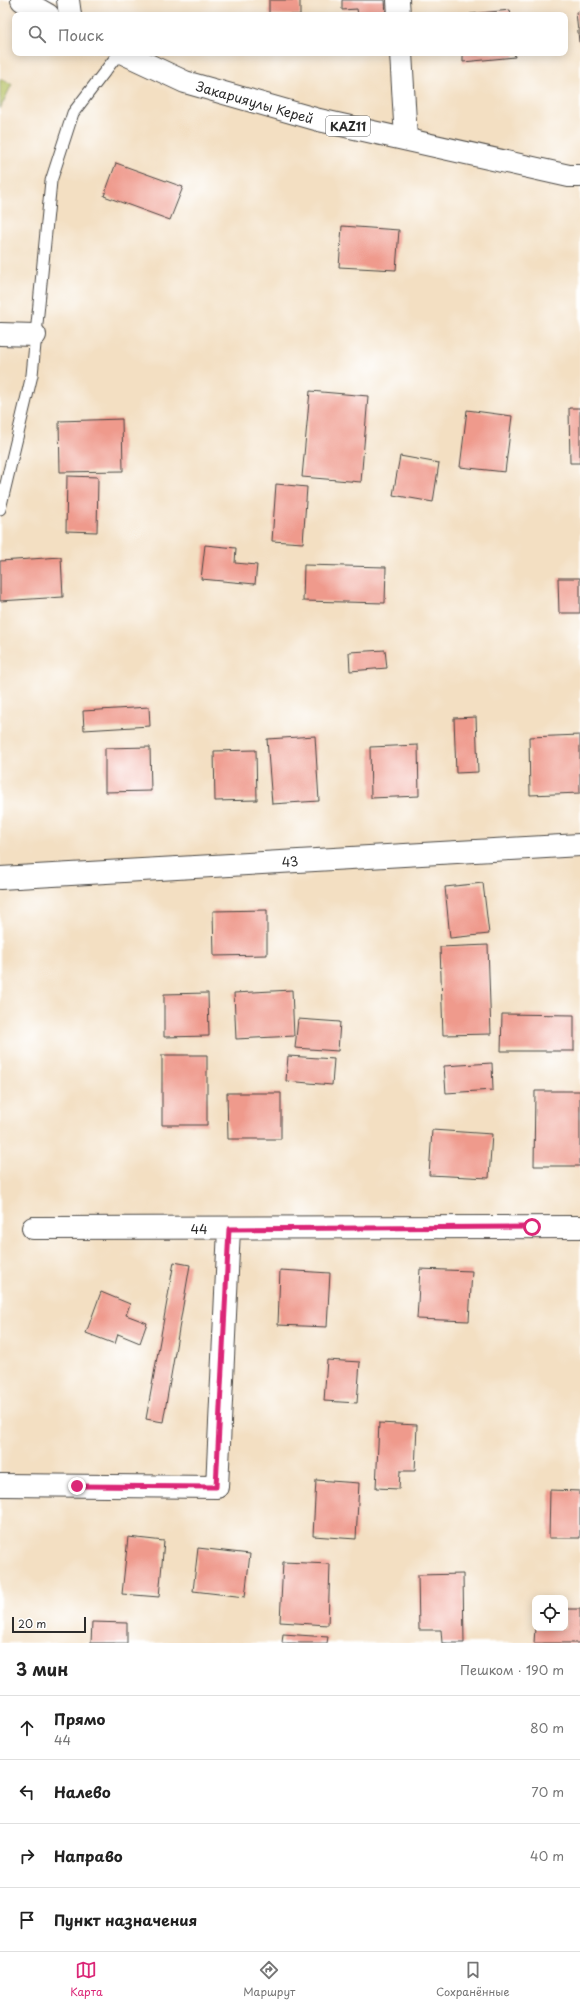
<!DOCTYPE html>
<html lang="ru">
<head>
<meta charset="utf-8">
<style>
  :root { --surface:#fff; --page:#f6f6f6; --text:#222; --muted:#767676; --line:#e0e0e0; --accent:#db2777 }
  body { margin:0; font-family:"Playpen Sans",sans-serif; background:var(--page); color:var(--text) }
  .controls { position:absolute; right:12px; bottom:12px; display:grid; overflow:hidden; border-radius:8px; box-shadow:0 2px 10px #0003 }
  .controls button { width:36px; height:36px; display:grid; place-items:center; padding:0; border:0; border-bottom:1px solid var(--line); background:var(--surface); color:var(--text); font:20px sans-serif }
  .scale { position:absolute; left:12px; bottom:10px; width:74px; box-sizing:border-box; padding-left:4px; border:2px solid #2b2b2b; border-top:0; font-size:11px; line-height:14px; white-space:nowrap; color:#2b2b2b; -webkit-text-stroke:3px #fff; paint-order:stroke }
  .stop { position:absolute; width:12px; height:12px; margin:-9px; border:3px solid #db2777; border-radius:50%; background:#fff }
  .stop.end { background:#db2777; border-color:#fff; box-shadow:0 1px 4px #0008 }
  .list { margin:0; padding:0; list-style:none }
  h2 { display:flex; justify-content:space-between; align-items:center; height:52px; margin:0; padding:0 16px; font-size:17px }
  h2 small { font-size:13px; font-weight:400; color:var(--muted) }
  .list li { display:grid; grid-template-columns:26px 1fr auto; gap:12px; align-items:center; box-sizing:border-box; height:64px; padding:0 16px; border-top:1px solid var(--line) }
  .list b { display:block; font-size:15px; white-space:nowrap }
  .list p { margin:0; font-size:13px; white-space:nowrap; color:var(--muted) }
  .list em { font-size:13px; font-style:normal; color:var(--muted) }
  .icon { flex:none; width:22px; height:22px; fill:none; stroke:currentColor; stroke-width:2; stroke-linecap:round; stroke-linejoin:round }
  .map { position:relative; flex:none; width:580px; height:1643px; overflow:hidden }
  .search { position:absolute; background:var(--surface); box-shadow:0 2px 10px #0003; left:12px; right:12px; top:12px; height:44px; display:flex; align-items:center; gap:10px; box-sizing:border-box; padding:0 14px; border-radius:8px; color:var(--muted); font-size:15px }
  .sheet { height:308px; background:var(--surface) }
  nav { display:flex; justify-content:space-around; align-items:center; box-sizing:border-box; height:56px; border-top:1px solid var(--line); background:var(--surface); font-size:11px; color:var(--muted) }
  nav a { display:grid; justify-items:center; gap:2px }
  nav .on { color:var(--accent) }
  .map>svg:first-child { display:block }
  .green { fill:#b6c163; stroke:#707647 }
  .building { fill:#ef9a8c }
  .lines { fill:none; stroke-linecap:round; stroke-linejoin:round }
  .lane-casing { stroke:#494642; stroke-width:13 }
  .street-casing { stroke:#494642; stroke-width:24 }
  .highway-casing { stroke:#494642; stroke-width:24 }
  .lane { stroke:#fff; stroke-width:11 }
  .street { stroke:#fff; stroke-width:22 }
  .highway { stroke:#fff; stroke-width:22 }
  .route { stroke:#db2777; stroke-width:5 }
  .labels { text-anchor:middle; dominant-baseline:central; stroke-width:3; stroke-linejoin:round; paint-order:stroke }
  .shield { fill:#fff; stroke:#6b6b6b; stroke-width:1 }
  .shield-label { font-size:12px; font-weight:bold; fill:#2b2b2b }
  .street-label { font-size:13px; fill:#2b2b2b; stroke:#fff }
</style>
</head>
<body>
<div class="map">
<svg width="580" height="1643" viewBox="0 0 580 1643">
  <rect width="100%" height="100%" fill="#fff"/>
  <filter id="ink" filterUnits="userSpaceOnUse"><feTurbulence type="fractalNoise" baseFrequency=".025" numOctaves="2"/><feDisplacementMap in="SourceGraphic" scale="8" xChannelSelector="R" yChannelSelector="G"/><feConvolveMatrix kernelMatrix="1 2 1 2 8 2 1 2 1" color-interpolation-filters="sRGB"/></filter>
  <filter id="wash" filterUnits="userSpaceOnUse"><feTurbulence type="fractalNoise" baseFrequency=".012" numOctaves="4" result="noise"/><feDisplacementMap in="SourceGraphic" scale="16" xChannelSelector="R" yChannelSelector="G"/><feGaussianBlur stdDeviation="0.9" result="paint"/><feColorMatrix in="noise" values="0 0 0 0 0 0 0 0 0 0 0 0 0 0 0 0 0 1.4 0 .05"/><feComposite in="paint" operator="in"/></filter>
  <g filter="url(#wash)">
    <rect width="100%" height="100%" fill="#f3dfc2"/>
    <path class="green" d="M0,79L12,84L0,109Z"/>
    <g id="blocks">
      <path class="building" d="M269,0H300V15H269Z
        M342,0H385L386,15H358L357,9L342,10Z
        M510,10L511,15H470V14Z
        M580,11V42H579L576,12Z
        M463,53H514L515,57L463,62Z
        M116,163L183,187L170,220L104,196Z
        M342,226L399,230L396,270L339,267Z
        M310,391L368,396L361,482L302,477Z
        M569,408H580V463H570Z
        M467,410L512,416L505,472L460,467Z
        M122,419L123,471L60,472L59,421Z
        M400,456L439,463L433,502L393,495Z
        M67,476L98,477L97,532L66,531Z
        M276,484L307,487L303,543L272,541Z
        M205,545L236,548L235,563L257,565L255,584L201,579Z
        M61,557L63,597L0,601V561Z
        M304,565L386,567L385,603L303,601Z
        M558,578H580V613H559Z
        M385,650L387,668L350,671L349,652Z
        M149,707L150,726L84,730L83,711Z
        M476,717L478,772L456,773L454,718Z
        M580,735V793L530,795L529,737Z
        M315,736L319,801L272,804L267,739Z
        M418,745L419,796L371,798L370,747Z
        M150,747L151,791L105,792V748Z
        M256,750L257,800L215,801L214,751Z
        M483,883L489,934L450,938L445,887Z
        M267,910V955L214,956L213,911Z
        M488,945L491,1034L443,1035L440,947Z
        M292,990L294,1036L236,1039L234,993Z
        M208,993L209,1036L164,1037V994Z
        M502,1014L574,1015V1051H501Z
        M298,1019L340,1022L338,1051L295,1048Z
        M162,1055H207V1125H162Z
        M288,1056L334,1059L332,1085L286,1081Z
        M492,1063L493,1090L446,1093L444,1066Z
        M535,1091H580V1166H534Z
        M227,1093H281V1139H228Z
        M432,1130L492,1134L489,1178L429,1175Z
        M174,1262L190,1265L163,1422L146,1419Z
        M420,1269L472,1271L469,1321L417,1319Z
        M280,1270L330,1273L327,1327L278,1325Z
        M101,1292L130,1304L126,1315L147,1323L140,1343L118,1334L115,1344L86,1333Z
        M327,1360L360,1362L357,1403L324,1401Z
        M379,1423L417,1425L415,1471H400L399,1489L376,1488Z
        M316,1480L359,1483L356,1539L313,1536Z
        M550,1490L580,1491V1538H549Z
        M128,1537L164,1541L159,1597L122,1594Z
        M198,1548L250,1554L245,1597L193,1591Z
        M283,1562L330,1564L328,1625L280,1622Z
        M463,1574L464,1643H442L441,1630H419L418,1575Z
        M565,1609H580V1643H534L535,1628H565Z
        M92,1622L127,1623V1643H91Z
        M283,1634L328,1637L327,1643H282Z"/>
    </g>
  </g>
  <g filter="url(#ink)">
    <use href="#blocks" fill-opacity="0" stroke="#494642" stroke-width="1"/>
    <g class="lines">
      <g class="lane-casing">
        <path id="lane" d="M0,509L32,375L51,181L73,113L119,53"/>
      </g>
      <g class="street-casing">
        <path id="street" d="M68,0L70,15
          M398,0L399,15
          M401,53L406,139
          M0,334L35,335
          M0,878L580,845
          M33,1228L580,1227
          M0,1485L217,1487L229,1229"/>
      </g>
      <g class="highway-casing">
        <path id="highway" d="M22,0L48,15
          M123,53L185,82L319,120L569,176H580"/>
      </g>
      <use href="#lane" class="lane"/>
      <use href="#street" class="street"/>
      <use href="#highway" class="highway"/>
    </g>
  </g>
  <g class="lines" filter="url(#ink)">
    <path class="route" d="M77,1486L216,1487L229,1229L532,1227"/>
  </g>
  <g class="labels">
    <rect class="shield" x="326" y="116" width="44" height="20" rx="3"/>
    <g class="shield-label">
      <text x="348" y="126">KAZ11</text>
    </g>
    <g class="street-label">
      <text transform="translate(255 102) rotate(16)">Закарияулы Керей</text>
      <text transform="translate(290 861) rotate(-3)">43</text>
      <text x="199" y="1228">44</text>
    </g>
  </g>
</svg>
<div class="controls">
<button><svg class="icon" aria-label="locate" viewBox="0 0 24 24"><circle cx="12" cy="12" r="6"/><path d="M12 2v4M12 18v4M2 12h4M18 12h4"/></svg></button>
</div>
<div class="scale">20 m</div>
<div class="stop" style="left:532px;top:1227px"></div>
<div class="stop end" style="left:77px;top:1486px"></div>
<div class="search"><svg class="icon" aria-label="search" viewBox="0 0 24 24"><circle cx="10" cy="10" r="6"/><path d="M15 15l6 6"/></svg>Поиск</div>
</div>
<section class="sheet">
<h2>3 мин<small>Пешком · 190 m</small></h2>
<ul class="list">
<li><svg class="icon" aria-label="ahead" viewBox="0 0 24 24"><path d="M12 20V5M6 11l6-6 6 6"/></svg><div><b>Прямо</b><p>44</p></div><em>80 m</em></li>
<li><svg class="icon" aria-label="left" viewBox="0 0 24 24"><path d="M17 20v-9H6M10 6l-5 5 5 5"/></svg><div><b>Налево</b></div><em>70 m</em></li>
<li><svg class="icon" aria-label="right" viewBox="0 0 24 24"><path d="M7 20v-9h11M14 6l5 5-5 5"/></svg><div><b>Направо</b></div><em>40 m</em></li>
<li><svg class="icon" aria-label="arrive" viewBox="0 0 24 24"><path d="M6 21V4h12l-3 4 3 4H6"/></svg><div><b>Пункт назначения</b></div></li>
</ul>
</section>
<nav>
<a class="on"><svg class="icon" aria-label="map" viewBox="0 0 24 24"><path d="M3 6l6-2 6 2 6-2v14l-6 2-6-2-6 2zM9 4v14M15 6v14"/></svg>Карта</a>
<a><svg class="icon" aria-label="directions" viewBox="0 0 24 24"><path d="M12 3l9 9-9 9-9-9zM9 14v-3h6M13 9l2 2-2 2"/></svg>Маршрут</a>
<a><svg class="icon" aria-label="saved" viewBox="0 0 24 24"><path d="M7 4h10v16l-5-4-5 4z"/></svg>Сохранённые</a>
</nav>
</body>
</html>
